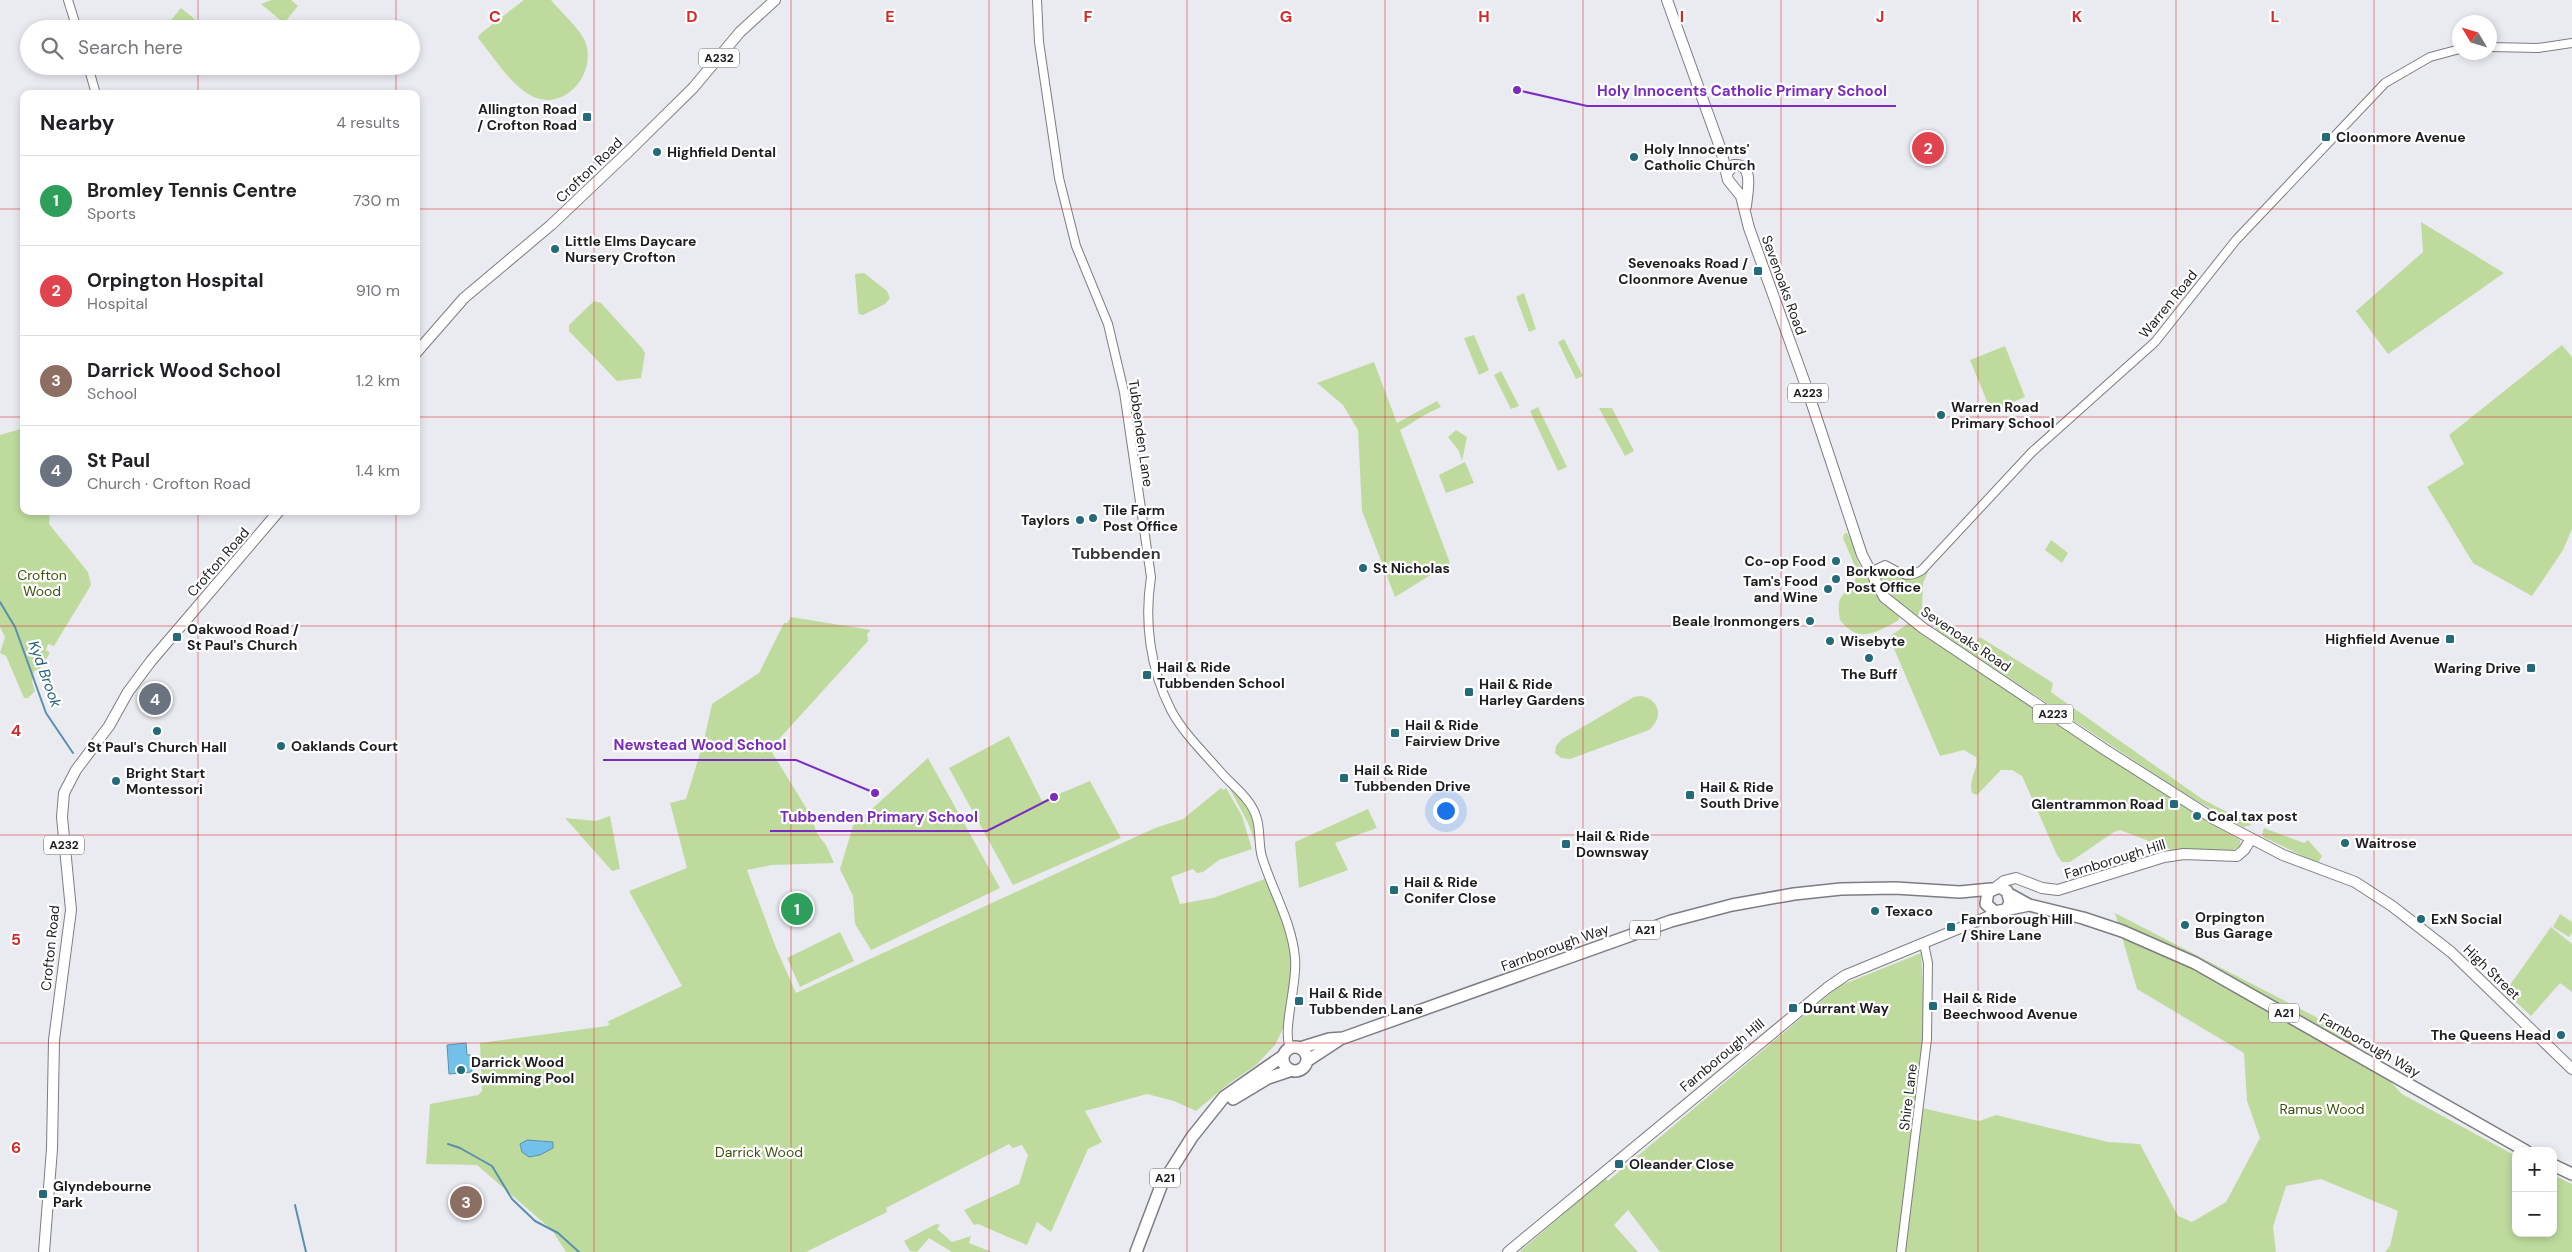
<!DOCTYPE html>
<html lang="en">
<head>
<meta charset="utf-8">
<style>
  :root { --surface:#fff; --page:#f2f2f2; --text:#202124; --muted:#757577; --line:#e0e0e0; --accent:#246a79 }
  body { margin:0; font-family:"DM Sans",sans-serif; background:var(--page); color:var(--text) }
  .controls { position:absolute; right:15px; bottom:15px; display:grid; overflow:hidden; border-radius:10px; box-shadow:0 2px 8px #0003 }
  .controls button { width:45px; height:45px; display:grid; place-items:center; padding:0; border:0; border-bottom:1px solid var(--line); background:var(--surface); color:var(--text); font:25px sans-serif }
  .compass { position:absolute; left:2452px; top:15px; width:45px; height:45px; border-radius:50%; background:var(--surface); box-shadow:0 2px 8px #0003; rotate:308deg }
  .you { position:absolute; left:1445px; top:810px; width:18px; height:18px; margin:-12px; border:4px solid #fff; border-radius:50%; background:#1a73e8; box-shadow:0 0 0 8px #1a73e833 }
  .badge { display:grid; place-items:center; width:32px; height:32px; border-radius:50%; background:var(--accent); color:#fff; font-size:16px; font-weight:700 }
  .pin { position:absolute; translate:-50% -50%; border:2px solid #fff; box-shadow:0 1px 5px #0006 }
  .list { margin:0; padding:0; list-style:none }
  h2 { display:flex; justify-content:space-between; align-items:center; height:65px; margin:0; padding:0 20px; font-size:21px }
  h2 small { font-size:16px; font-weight:400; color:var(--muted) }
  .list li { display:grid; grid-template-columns:32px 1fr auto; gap:15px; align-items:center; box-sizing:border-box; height:90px; padding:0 20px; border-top:1px solid var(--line) }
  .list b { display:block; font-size:19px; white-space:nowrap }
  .list p { margin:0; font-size:16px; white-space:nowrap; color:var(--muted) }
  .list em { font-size:16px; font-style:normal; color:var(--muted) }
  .icon { flex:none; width:28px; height:28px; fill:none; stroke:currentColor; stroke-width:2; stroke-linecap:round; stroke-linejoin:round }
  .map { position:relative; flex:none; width:2572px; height:1252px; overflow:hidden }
  .search { position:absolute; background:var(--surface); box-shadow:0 2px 8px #0003; left:20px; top:20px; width:400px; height:55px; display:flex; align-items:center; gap:12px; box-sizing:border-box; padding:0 18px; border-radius:28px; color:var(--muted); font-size:19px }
  .panel { position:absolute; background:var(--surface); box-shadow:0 2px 8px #0003; left:20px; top:90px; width:400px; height:425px; border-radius:10px }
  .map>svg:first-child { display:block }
  .green { fill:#bedb9d }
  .water { fill:#73c1ea; stroke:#5990ad }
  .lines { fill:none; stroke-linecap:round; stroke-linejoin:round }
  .stream { stroke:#5990ad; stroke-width:2 }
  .minor-casing { stroke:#7c7d82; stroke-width:10 }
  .major-casing { stroke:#7c7d82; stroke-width:12 }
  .highway-casing { stroke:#7c7d82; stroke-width:14 }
  .minor { stroke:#fff; stroke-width:8 }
  .major { stroke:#fff; stroke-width:10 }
  .highway { stroke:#fff; stroke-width:11 }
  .grid { fill:none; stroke:#d62828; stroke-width:1; stroke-opacity:0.55 }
  .poi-dot { fill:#246a79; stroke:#fff; stroke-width:2 }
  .labels { text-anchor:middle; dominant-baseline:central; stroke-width:4.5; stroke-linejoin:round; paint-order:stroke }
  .shield { fill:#fff; stroke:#616163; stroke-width:1 }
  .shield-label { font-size:12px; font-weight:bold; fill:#1d1d20 }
  .poi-label { font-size:14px; font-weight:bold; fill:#1d1d20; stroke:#fff; text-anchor:start }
  .street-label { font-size:14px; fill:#1d1d20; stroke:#fff }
  .park-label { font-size:14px; fill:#385308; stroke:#fff }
  .water-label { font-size:15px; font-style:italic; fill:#225e7a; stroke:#fff }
  .quarter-label { font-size:16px; font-weight:bold; fill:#38393d; stroke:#fff }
  .grid-label { font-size:16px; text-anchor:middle; font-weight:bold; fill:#d62828; stroke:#fff; stroke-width:4.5; stroke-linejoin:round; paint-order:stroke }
  .leader { fill:none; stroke:#7b2cbf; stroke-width:2 }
  .callout-dot { fill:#7b2cbf; stroke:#fff; stroke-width:2 }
  .callout-label { font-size:15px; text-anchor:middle; font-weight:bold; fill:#7b2cbf; stroke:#fff; stroke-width:4.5; stroke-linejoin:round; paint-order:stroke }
</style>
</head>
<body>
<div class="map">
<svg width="2572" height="1252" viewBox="0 0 2572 1252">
  <rect width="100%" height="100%" fill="#eaebf1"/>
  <path class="green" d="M272,0H291L298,6L284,23L261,4Z
    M524,0H551C560,11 580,29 585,41C598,74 563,114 530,95C509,83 493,56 478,38L480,34Z
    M181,8L207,29H182L171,20Z
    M2421,222L2504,273L2388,354L2356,311L2423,252Z
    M864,273L887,291L890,298L885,304L863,315L859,314L858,310L855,274Z
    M1524,293L1536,329L1529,332L1516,297Z
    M594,301L601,303L641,347L645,353L641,378L617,381L569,331V325Z
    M1474,335L1489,370L1479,375L1464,338Z
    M1564,339L1583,376L1576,379L1558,342Z
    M2562,345L2572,357V529L2563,550L2532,596L2473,563L2427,487L2464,464L2449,435Z
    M2005,346L2025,397L1991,411L1970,360Z
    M1374,362L1397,423L1437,401L1441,407C1426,413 1414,422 1400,430L1450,563L1395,597L1362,511L1358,430L1343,405L1317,383Z
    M1501,371L1519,406L1511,409L1494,375Z
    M1538,407L1567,467L1558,471L1530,411Z
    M1599,408H1612L1634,451L1625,456Z
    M24,428V511H50L49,524L88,572L91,585L54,646L48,644L46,650L50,653L39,670L34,671L32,682L35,691L28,698H24L6,656L0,653L5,637L0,627V435Z
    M1456,430L1467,437L1462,461L1459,451L1448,437Z
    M1465,462L1474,483L1446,493L1439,475Z
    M1847,533C1853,541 1854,553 1858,562C1868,583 1881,600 1899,615V620C1877,632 1859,645 1840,620C1835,593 1845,597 1856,578L1854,564L1843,538L1844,534Z
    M2051,540L2068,553L2062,563L2045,550Z
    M1930,567L1923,583L1922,611L1916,617L1889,596L1876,574C1895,562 1898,593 1930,567Z
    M791,617L871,630L867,634L868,641L770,749L808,811L818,835L826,845L834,863L772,865L747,870L776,948L796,993L1155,828L1183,819L1221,788L1223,790L1226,788L1242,816L1252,849L1219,860L1203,872L1197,873L1193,869L1171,877L1180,904L1213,898L1265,879L1289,935L1292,965L1285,1024L1275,1045L1256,1065L1227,1085L1196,1111L1174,1101L1147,1094L1085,1111L1102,1142L1088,1149L1051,1232L1037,1222L1027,1245L978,1224L974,1225L964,1210L1019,1184L1028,1155L1022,1145L1013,1148L1009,1144L886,1208L887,1212L806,1252H566L552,1230L477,1165L426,1164L430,1104L478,1095L482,1091L480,1043L607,1026L610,1024L607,1022L682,986L629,891L687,868L670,803L686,799L704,740L712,704L759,673L784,623H787Z
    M1932,617L1974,644L1980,637L2053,683L2051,692L2202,799L2252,825L2243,827L2185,794L1936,630Z
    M1909,623L2203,819L2240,840L2241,846L2230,851L2172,850L2120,830L2114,832L2070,862H2062L2057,855L2022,776L2012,770H2001L1977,795L1972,793C1968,779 1979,769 1976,757L1964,750L1940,756L1889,637Z
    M1641,696C1660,700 1664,717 1649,730L1570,759L1561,758L1555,753L1556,746L1562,739L1634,697Z
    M1009,736L1042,801L1090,781L1121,838L1013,885L949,768Z
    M928,758L1000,888L871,950L855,924L853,896L840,869L853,826Z
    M1230,789C1252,796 1255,830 1258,849L1248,823Z
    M1368,809L1377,828L1335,843L1348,870L1299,888L1295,842Z
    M610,816L620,869L612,871L565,818L596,821Z
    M2264,828L2304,843L2308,840L2322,856L2318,863L2265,838L2262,835Z
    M2115,913L2341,1030L2402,1094L2516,1156V1233H2553V1175L2572,1184V1252H2385L2390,1246L2398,1211L2321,1179L2286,1186L2273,1227L2276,1252H1904L1922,1108L1979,1121L1996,1115L2108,1142L2140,1144L2178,1216L2192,1222L2226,1202L2260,1138L2247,1101L2244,1053L2137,989Z
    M2560,914L2572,922V933L2569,937L2553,927Z
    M2551,927L2572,944V992L2560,983L2531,1016L2505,992Z
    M840,932L854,961L800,987L787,958Z
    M1921,953C1929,1053 1910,1153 1899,1252H1660L1628,1210L1614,1225L1638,1252H1519L1605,1178L1608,1181L1839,986Z
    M936,1224L940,1225L937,1229L952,1242L971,1236L969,1243L992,1252H952L929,1238L917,1252L910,1251L904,1241Z"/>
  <path class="water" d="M466,1043L467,1055H471L472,1072L449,1074L447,1045Z
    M527,1140L553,1142V1148L540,1155L529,1157L522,1152L520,1144Z"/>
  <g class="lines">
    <path class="stream" d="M0,602L15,627L46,713L73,753
      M448,1144L460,1148L492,1166L512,1199L535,1221L558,1233L579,1252
      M295,1205L306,1252"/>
    <g class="minor-casing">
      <path id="minor" d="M68,0L77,29
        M1037,0L1039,42L1059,178L1076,246L1108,324L1124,392L1151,577C1144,621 1150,669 1171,710C1182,731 1202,751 1218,769C1230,784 1250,797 1256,816C1261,829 1258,844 1262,857C1272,890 1292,922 1295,958C1298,983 1282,1028 1290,1048
        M2490,47L2538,48L2572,43
        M88,66L96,94
        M1870,572L1885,565C1899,572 1906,580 1922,570L2032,452L2155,342L2236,240L2385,83L2430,57L2460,49
        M1901,1252L1927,1039L1928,963L1924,944"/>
    </g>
    <g class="major-casing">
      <path id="major" d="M1667,0L1721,150L1728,180L1741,196L1749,228L1806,386L1862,555L1884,597L1923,628L2104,749L2214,819L2283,855L2355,882L2392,906L2451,952L2572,1069
        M1727,173L1734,165C1755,163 1747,193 1746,206
        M416,353L464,298L551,225L628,152L693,88L740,32L775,0
        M1995,888L2004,881L2016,878L2042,888L2058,890L2164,857L2184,854L2237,856L2244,850L2251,839
        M44,1252L52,1149L54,1040L71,910L62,817L64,793L76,770L109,726L128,692L151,661L279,511
        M1508,1252L1827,988L1846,975L1999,912"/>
    </g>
    <g class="highway-casing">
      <path id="highway" d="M2009,894L2029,905L2083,918L2122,931L2195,963L2526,1151
        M2007,909L2010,902L2007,891L1999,887L1988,892L1986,904L1995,912L2029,905
        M1283 1059a12 12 0 1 1 24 0a12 12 0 1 1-24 0Z
        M1300,1048L1329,1039L1343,1038L1671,921L1732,905L1794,894L1841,889L1895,888L1960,892L1991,889
        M1307,1061L1339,1040
        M1233,1099L1268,1078L1289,1071
        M2553,1165L2572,1174
        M1136,1252L1161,1186L1192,1137L1224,1097L1283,1056"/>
    </g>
    <use href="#minor" class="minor"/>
    <use href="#major" class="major"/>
    <use href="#highway" class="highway"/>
  </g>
  <path class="grid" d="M198,0V29M396,0V29M594,0V1252M791,0V1252M989,0V1252M1187,0V1252M1385,0V1252M1583,0V1252M1781,0V1252M1978,0V1252M2176,0V1252M2374,0V1252M198,66V94M396,66V94M0,209H24M416,209H2572M0,417H24M416,417H2572M198,511V1252M396,511V1252M0,626H2572M0,835H2572M0,1043H2572"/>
  <g class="poi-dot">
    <rect x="582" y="112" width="10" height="10" rx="2.5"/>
    <rect x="2321" y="132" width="10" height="10" rx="2.5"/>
    <circle cx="657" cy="152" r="5"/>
    <circle cx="1634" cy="157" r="5"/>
    <circle cx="555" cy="249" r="5"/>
    <rect x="1753" y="266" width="10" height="10" rx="2.5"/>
    <circle cx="1941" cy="415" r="5"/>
    <circle cx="1093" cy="518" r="5"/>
    <circle cx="1080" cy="520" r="5"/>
    <circle cx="1836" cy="561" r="5"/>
    <circle cx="1363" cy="568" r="5"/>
    <circle cx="1836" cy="579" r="5"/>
    <circle cx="1828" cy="589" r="5"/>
    <circle cx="1810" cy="621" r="5"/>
    <rect x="172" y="632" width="10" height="10" rx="2.5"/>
    <rect x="2445" y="634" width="10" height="10" rx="2.5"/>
    <circle cx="1830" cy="641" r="5"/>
    <circle cx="1869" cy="658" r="5"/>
    <rect x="2526" y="663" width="10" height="10" rx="2.5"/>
    <rect x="1142" y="670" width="10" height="10" rx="2.5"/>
    <rect x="1464" y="687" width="10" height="10" rx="2.5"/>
    <circle cx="157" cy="731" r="5"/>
    <rect x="1390" y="728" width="10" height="10" rx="2.5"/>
    <circle cx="281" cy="746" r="5"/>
    <rect x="1339" y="773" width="10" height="10" rx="2.5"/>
    <circle cx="116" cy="781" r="5"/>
    <rect x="1685" y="790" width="10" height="10" rx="2.5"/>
    <rect x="2169" y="799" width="10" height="10" rx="2.5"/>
    <circle cx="2197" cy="816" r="5"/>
    <circle cx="2345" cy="843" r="5"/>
    <rect x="1561" y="839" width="10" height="10" rx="2.5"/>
    <rect x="1389" y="885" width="10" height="10" rx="2.5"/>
    <circle cx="1875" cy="911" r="5"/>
    <circle cx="2421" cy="919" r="5"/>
    <circle cx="2185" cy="925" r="5"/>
    <rect x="1946" y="922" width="10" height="10" rx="2.5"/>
    <rect x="1294" y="996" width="10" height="10" rx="2.5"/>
    <rect x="1928" y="1001" width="10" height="10" rx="2.5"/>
    <rect x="1788" y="1003" width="10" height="10" rx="2.5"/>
    <circle cx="2561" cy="1035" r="5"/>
    <circle cx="461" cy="1070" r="5"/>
    <rect x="1614" y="1159" width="10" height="10" rx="2.5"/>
    <rect x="38" y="1189" width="10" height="10" rx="2.5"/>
  </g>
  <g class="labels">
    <g class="shield">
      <rect x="699" y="48.5" width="40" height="19" rx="4"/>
      <rect x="1788" y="383.5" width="40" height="19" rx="4"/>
      <rect x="2033" y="704.5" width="40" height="19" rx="4"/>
      <rect x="44" y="835.5" width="40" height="19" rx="4"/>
      <rect x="1630" y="920.5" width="30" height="19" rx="4"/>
      <rect x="2269" y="1003.5" width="30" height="19" rx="4"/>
      <rect x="1150" y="1168.5" width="30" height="19" rx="4"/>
    </g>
    <g class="shield-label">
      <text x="719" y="58">A232</text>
      <text x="1808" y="393">A223</text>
      <text x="2053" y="714">A223</text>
      <text x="64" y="845">A232</text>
      <text x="1645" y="930">A21</text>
      <text x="2284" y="1013">A21</text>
      <text x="1165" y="1178">A21</text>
    </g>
    <g class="poi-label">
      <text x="577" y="109" text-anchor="end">Allington Road<tspan x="577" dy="16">/ Crofton Road</tspan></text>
      <text x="2336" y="137">Cloonmore Avenue</text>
      <text x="1644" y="149">Holy Innocents'<tspan x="1644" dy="16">Catholic Church</tspan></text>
      <text x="667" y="152">Highfield Dental</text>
      <text x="565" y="241">Little Elms Daycare<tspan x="565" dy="16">Nursery Crofton</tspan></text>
      <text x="1748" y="263" text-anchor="end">Sevenoaks Road /<tspan x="1748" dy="16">Cloonmore Avenue</tspan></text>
      <text x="1951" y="407">Warren Road<tspan x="1951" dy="16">Primary School</tspan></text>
      <text x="1103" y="510">Tile Farm<tspan x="1103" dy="16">Post Office</tspan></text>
      <text x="1070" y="520" text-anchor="end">Taylors</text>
      <text x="1826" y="561" text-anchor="end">Co-op Food</text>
      <text x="1373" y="568">St Nicholas</text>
      <text x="1846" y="571">Borkwood<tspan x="1846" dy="16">Post Office</tspan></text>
      <text x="1818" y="581" text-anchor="end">Tam's Food<tspan x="1818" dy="16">and Wine</tspan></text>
      <text x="1800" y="621" text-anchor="end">Beale Ironmongers</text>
      <text x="187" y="629">Oakwood Road /<tspan x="187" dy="16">St Paul's Church</tspan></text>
      <text x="2440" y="639" text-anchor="end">Highfield Avenue</text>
      <text x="1840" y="641">Wisebyte</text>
      <text x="1157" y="667">Hail &amp; Ride<tspan x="1157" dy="16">Tubbenden School</tspan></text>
      <text x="2521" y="668" text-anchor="end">Waring Drive</text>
      <text x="1869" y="674" text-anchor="middle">The Buff</text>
      <text x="1479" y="684">Hail &amp; Ride<tspan x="1479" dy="16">Harley Gardens</tspan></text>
      <text x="1405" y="725">Hail &amp; Ride<tspan x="1405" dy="16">Fairview Drive</tspan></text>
      <text x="291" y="746">Oaklands Court</text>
      <text x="157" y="747" text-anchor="middle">St Paul's Church Hall</text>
      <text x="1354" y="770">Hail &amp; Ride<tspan x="1354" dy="16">Tubbenden Drive</tspan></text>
      <text x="126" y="773">Bright Start<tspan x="126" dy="16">Montessori</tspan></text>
      <text x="1700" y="787">Hail &amp; Ride<tspan x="1700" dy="16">South Drive</tspan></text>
      <text x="2164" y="804" text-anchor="end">Glentrammon Road</text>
      <text x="2207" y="816">Coal tax post</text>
      <text x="1576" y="836">Hail &amp; Ride<tspan x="1576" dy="16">Downsway</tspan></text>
      <text x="2355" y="843">Waitrose</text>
      <text x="1404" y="882">Hail &amp; Ride<tspan x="1404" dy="16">Conifer Close</tspan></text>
      <text x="1885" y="911">Texaco</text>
      <text x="2195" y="917">Orpington<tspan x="2195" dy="16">Bus Garage</tspan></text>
      <text x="1961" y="919">Farnborough Hill<tspan x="1961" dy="16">/ Shire Lane</tspan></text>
      <text x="2431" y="919">ExN Social</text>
      <text x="1309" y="993">Hail &amp; Ride<tspan x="1309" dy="16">Tubbenden Lane</tspan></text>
      <text x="1943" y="998">Hail &amp; Ride<tspan x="1943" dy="16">Beechwood Avenue</tspan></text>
      <text x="1803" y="1008">Durrant Way</text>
      <text x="2551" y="1035" text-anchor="end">The Queens Head</text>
      <text x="471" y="1062">Darrick Wood<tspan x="471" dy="16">Swimming Pool</tspan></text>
      <text x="1629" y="1164">Oleander Close</text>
      <text x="53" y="1186">Glyndebourne<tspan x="53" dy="16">Park</tspan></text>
    </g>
    <g class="street-label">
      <text transform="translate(589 170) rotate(-44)">Crofton Road</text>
      <text transform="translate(1784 285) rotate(70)">Sevenoaks Road</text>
      <text transform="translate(2168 304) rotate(-51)">Warren Road</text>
      <text transform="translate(1141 433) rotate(82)">Tubbenden Lane</text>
      <text transform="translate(218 562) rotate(-49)">Crofton Road</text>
      <text transform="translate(1966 639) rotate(34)">Sevenoaks Road</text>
      <text transform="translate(2115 859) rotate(-17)">Farnborough Hill</text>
      <text transform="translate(1555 947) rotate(-20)">Farnborough Way</text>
      <text transform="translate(50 948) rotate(-84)">Crofton Road</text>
      <text transform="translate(2492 972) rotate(44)">High Street</text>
      <text transform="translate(2370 1045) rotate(30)">Farnborough Way</text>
      <text transform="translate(1722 1055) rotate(-40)">Farnborough Hill</text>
      <text transform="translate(1908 1097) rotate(-83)">Shire Lane</text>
    </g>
    <g class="park-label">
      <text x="42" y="575">Crofton<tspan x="42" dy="16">Wood</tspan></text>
      <text x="2322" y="1109">Ramus Wood</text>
      <text x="759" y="1152">Darrick Wood</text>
    </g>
    <g class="water-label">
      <text transform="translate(45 674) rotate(70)">Kyd Brook</text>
    </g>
    <g class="quarter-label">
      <text x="1116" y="553">Tubbenden</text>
    </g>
  </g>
  <g class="grid-label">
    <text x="495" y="22">C</text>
    <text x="692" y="22">D</text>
    <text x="890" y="22">E</text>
    <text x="1088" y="22">F</text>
    <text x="1286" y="22">G</text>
    <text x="1484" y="22">H</text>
    <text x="1682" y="22">I</text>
    <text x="1880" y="22">J</text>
    <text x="2077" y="22">K</text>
    <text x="2275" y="22">L</text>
    <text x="16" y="736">4</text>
    <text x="16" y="945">5</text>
    <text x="16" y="1153">6</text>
  </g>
  <path class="leader" d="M1517 90L1587 106H1896M875 793L796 760H603M1054 797L987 831H770"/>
  <g class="callout-dot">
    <circle cx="1517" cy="90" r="5"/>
    <circle cx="875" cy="793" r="5"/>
    <circle cx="1054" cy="797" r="5"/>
  </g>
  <g class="callout-label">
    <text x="1742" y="96">Holy Innocents Catholic Primary School</text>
    <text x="700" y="750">Newstead Wood School</text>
    <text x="879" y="822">Tubbenden Primary School</text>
  </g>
</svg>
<div class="controls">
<button>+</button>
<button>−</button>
</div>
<svg class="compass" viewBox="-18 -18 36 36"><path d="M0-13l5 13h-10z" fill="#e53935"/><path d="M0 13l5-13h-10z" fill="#757577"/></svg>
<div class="you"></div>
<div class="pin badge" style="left:797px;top:909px;background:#2e9e5b">1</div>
<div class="pin badge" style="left:1928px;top:148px;background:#e0444e">2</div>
<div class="pin badge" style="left:466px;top:1202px;background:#8d6e63">3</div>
<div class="pin badge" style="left:155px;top:699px;background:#6b7280">4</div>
<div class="search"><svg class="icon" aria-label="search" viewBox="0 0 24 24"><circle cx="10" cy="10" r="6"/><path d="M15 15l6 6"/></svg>Search here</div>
<section class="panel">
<h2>Nearby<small>4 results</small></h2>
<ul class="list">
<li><span class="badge" style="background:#2e9e5b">1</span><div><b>Bromley Tennis Centre</b><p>Sports</p></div><em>730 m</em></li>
<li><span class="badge" style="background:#e0444e">2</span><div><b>Orpington Hospital</b><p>Hospital</p></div><em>910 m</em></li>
<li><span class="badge" style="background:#8d6e63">3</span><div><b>Darrick Wood School</b><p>School</p></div><em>1.2 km</em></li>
<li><span class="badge" style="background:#6b7280">4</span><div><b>St Paul</b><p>Church · Crofton Road</p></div><em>1.4 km</em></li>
</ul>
</section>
</div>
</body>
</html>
